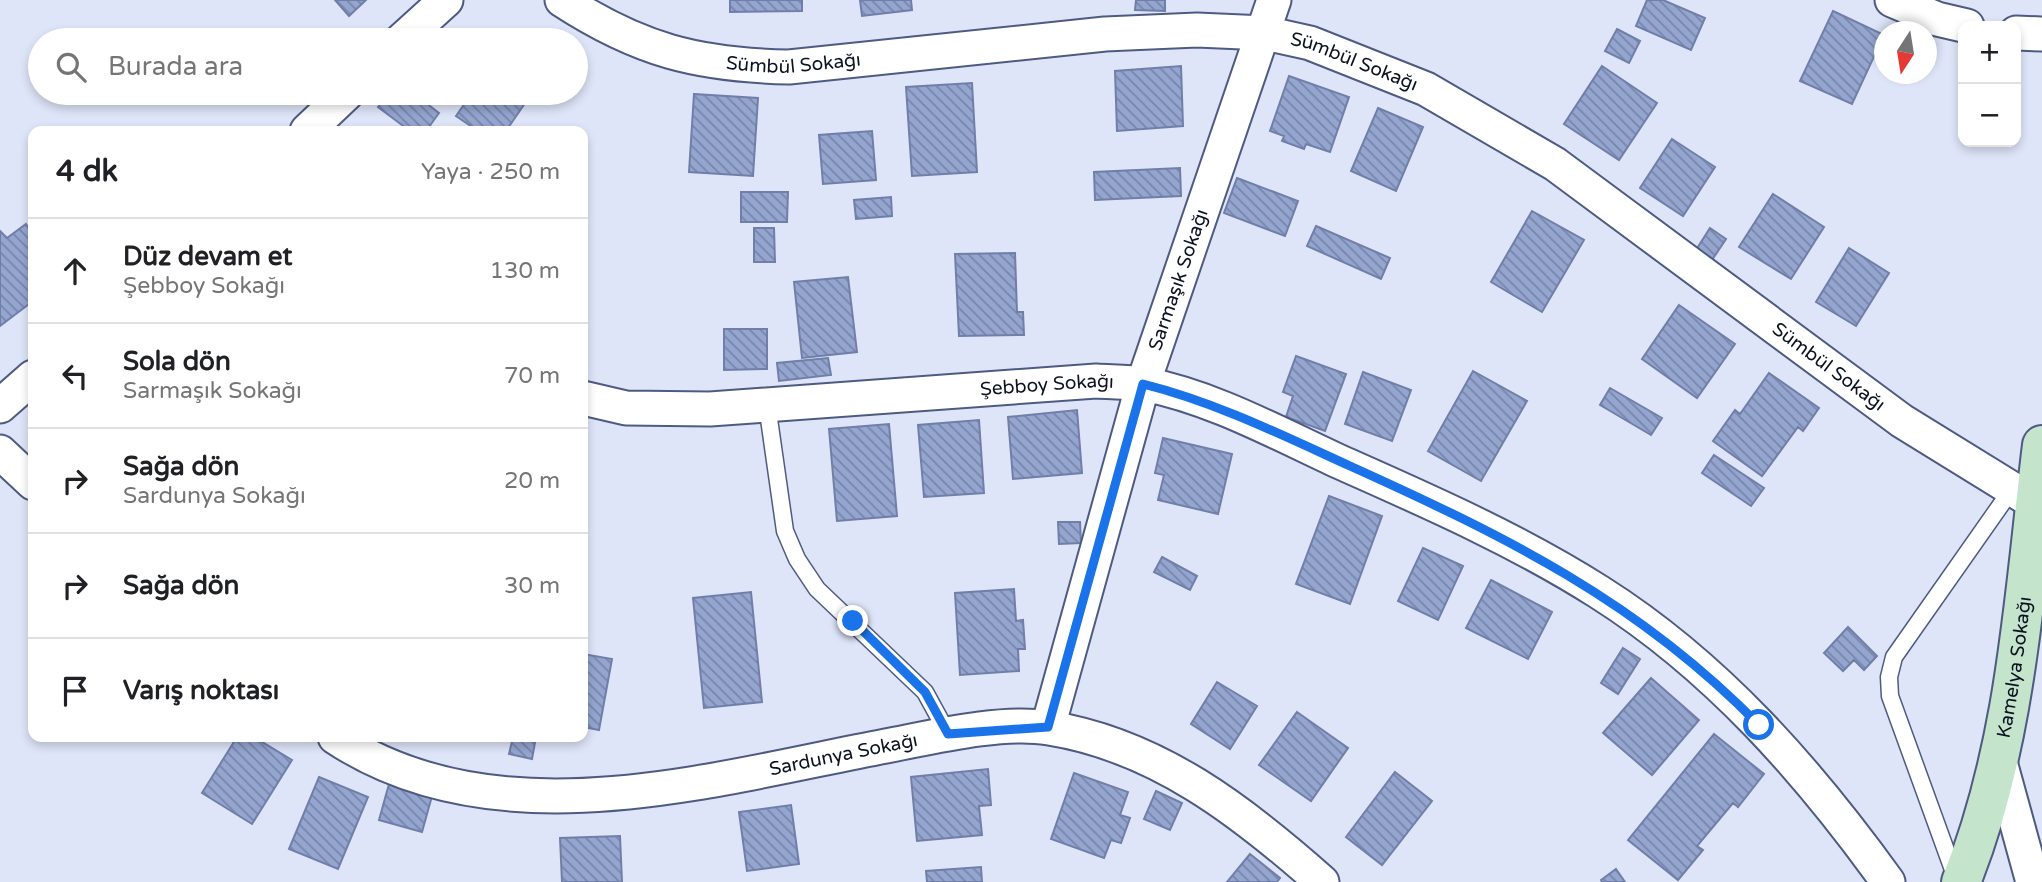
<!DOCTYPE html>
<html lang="tr">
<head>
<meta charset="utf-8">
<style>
  :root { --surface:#fff; --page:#f2f2f2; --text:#202124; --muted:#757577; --line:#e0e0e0 }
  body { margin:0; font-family:"Varela Round",sans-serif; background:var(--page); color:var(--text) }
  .controls { position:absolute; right:21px; top:21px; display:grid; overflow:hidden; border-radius:14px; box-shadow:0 4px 10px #0003 }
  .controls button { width:63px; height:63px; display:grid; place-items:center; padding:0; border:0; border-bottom:2px solid var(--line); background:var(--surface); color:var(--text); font:35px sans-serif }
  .compass { position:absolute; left:1874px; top:21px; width:63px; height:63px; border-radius:50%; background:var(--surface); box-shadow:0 4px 10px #0003; rotate:192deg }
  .stop { position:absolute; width:21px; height:21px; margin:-16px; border:5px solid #1a73e8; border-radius:50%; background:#fff }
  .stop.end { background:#1a73e8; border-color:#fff; box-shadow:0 2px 7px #0008 }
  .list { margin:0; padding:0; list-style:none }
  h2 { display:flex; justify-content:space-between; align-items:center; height:91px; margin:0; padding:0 28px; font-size:30px }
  h2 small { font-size:23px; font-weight:400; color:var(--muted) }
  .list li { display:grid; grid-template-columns:46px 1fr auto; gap:21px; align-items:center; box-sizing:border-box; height:105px; padding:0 28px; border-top:2px solid var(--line) }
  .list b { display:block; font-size:26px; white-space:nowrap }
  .list p { margin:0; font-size:23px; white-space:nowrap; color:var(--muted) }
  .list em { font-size:23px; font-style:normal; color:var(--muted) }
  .icon { flex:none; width:38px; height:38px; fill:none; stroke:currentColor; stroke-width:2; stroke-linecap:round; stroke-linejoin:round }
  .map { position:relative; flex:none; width:2042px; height:882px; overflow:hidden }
  .search { position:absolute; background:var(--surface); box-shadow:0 4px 10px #0003; left:28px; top:28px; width:560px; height:77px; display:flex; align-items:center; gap:18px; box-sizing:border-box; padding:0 24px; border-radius:38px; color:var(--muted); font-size:26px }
  .panel { position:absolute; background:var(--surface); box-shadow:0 4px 10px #0003; left:28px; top:126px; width:560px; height:616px; border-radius:14px }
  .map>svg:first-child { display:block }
  .building { fill:url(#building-back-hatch); stroke:#707fa9; stroke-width:2 }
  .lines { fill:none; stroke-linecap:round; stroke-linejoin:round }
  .lane-casing { stroke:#4d5b82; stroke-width:19 }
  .street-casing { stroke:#4d5b82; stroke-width:37 }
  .secondary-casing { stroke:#4d5b82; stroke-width:42 }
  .lane { stroke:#fff; stroke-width:16 }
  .street { stroke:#fff; stroke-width:33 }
  .secondary { stroke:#c5e4cc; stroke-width:38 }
  .route { stroke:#1a73e8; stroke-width:9 }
  .labels { text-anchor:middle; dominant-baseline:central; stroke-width:5; stroke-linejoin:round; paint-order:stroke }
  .street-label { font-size:19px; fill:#0b1120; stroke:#eff3fc }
</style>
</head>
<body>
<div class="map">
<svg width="2042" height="882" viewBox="0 0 2042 882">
  <defs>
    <pattern id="building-back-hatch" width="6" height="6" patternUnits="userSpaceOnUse" patternTransform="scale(1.75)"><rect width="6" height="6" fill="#94a5d0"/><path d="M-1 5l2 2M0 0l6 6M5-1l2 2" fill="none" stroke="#7785a8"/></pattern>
  </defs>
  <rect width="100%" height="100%" fill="#dee5f8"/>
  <path class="building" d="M335,0H366L349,16Z
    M730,0H802V11L730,12Z
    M860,0H911L912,10L862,16Z
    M1136,0H1165V11L1135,10Z
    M1647,0H1663L1705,18L1691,50L1636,26Z
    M1833,11L1884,35L1852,104L1800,81Z
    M1617,29L1640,41L1629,63L1605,51Z
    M1181,66L1183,126L1117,131L1115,71Z
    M1602,66L1657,103L1619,160L1564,124Z
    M1289,76L1349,97L1330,152L1306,144L1304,149L1282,141L1284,136L1270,131Z
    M972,83L977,172L912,176L906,87Z
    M389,93H413L439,113L426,131H410L378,107Z
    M472,93H532L506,131H478L456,116Z
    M694,94L758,98L753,176L689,172Z
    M1378,108L1423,127L1396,191L1351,171Z
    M872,131L876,180L823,184L819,135Z
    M1672,139L1715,167L1683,216L1640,188Z
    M1180,168L1181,196L1095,200L1094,172Z
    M1237,178L1298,201L1285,236L1224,213Z
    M741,192H788L787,222H741Z
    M1773,194L1824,227L1791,279L1739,247Z
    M891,197L892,216L856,219L854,200Z
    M1532,211L1584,240L1542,312L1491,282Z
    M26,224L33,234V301L0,326V231L7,238Z
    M1316,226L1390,258L1381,279L1307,246Z
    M754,228H774L775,262H754Z
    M1710,228L1726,239L1712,260L1696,250Z
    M1849,248L1889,273L1856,326L1816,302Z
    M1015,253L1017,312H1023L1024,335L959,336L955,254Z
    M848,277L857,352L802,358L794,282Z
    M1679,305L1735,344L1697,398L1642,359Z
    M724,329H767V369L724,370Z
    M1296,356L1346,374L1325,431L1286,417L1293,396L1283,392Z
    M828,358L831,375L779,381L777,363Z
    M1473,371L1527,401L1481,481L1428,451Z
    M1363,372L1411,390L1392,441L1345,424Z
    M1769,373L1819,408L1803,431L1798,427L1762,476L1713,441L1735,410L1740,414Z
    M1610,388L1662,418L1651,435L1600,405Z
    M1077,410L1082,473L1013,479L1008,417Z
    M979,420L984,493L924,497L918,425Z
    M889,424L897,516L837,521L829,429Z
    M1163,438L1232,454L1218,514L1158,500L1164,475L1155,473Z
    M1714,455L1764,488L1751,506L1702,473Z
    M1329,496L1382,516L1350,604L1296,584Z
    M1058,522H1080L1081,543L1059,544Z
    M1423,548L1463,566L1438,620L1398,601Z
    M1162,557L1197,576L1190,590L1154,572Z
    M1491,580L1552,612L1528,659L1466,628Z
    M1014,589L1016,621L1023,620L1025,649H1018L1019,671L960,675L955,593Z
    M751,592L762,702L704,708L693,598Z
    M1848,627L1877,656L1864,670L1854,660L1843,671L1824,653Z
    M1623,648L1640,659L1618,694L1601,683Z
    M583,654L612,659L599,730L583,727Z
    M1651,678L1699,720L1652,775L1603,733Z
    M1217,682L1257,706L1230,749L1191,724Z
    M1297,712L1348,748L1311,801L1259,765Z
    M1714,734L1764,774L1738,807L1733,803L1697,846L1703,850L1678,880L1628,840Z
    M237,737H254L292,760L252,824L202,793Z
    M513,737H536L532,759L509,754Z
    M988,769L991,805L979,806L982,835L917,841L911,777Z
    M1395,772L1432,801L1382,865L1346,837Z
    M1074,773L1128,792L1120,815L1130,818L1121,843L1111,840L1104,858L1051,839Z
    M319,777L368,797L338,869L289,849Z
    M389,784L432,796L422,832L379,820Z
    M1156,791L1182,803L1170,830L1144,819Z
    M791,805L799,864L747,871L739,812Z
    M620,836L622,882H562L560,838Z
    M1250,854L1280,878L1277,882H1227Z
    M981,867L982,882H927L926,871Z
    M1616,869L1625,882H1602L1601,880Z"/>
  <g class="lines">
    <g class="lane-casing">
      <path id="lane" d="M767,405L785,531L797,559L817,589L925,692L948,734
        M1956,878L1890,696L1889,677L1894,657L2012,489"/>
    </g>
    <g class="street-casing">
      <g id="street">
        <path id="s1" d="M562,0C639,50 697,65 789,67L1105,34L1197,30L1265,33L1310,43L1426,89L1555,164L1902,421L2035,503"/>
        <path d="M1892,0L1937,19L1967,26"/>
        <path d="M2016,33L2042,34"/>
        <path d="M402,40L446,0"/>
        <path d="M307,131L347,93"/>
        <path id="s2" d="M583,398L626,408L710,409L1096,381C1112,382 1128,382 1144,384C1212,397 1277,433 1340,462C1428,501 1517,540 1599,592C1716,666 1808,771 1888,882"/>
        <path d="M0,406L33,377"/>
        <path d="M0,452L33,483"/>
        <path id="s3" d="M1048,727L1143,384L1274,0"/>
        <path id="s4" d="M335,737C496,844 712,779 886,746C933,737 1002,720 1049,728C1157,745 1243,812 1322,882"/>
        <path d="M2000,762L2033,882"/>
      </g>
    </g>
    <g class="secondary-casing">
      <g id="secondary">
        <path id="s5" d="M1961,882C2017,743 2024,592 2042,445"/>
      </g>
    </g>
    <use href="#lane" class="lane"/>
    <use href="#street" class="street"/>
    <use href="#secondary" class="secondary"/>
  </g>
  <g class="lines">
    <path class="route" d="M853,621L925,692L948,734L1048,727L1143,384C1215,402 1282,435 1350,466C1505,536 1638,601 1759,725"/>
  </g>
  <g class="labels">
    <g class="street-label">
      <text stroke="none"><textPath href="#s1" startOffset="245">Sümbül Sokağı</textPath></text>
      <text stroke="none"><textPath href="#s1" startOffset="812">Sümbül Sokağı</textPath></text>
      <text stroke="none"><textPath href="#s3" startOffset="466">Sarmaşık Sokağı</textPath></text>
      <text stroke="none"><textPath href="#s1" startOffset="1379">Sümbül Sokağı</textPath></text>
      <text stroke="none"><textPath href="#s2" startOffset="466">Şebboy Sokağı</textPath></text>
      <text stroke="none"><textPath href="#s5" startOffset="222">Kamelya Sokağı</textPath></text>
      <text stroke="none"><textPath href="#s4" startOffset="523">Sardunya Sokağı</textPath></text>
    </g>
  </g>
</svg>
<div class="controls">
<button>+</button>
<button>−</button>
</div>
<svg class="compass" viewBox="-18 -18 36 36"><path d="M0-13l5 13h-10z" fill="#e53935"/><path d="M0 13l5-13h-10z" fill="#757577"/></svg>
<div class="stop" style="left:1759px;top:725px"></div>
<div class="stop end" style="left:853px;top:621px"></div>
<div class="search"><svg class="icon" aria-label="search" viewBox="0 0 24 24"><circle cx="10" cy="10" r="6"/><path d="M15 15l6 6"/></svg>Burada ara</div>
<section class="panel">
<h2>4 dk<small>Yaya · 250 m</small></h2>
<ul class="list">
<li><svg class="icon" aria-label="ahead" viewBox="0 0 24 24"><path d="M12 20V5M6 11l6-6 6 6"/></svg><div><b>Düz devam et</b><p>Şebboy Sokağı</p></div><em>130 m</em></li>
<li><svg class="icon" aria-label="left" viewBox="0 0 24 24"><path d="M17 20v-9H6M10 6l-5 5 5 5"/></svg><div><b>Sola dön</b><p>Sarmaşık Sokağı</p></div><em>70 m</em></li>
<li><svg class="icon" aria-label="right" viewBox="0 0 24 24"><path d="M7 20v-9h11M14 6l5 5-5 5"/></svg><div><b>Sağa dön</b><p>Sardunya Sokağı</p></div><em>20 m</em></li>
<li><svg class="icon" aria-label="right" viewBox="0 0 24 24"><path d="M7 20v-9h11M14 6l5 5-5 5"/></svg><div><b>Sağa dön</b></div><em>30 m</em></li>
<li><svg class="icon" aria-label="arrive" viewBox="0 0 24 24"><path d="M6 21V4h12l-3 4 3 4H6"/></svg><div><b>Varış noktası</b></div></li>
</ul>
</section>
</div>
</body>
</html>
